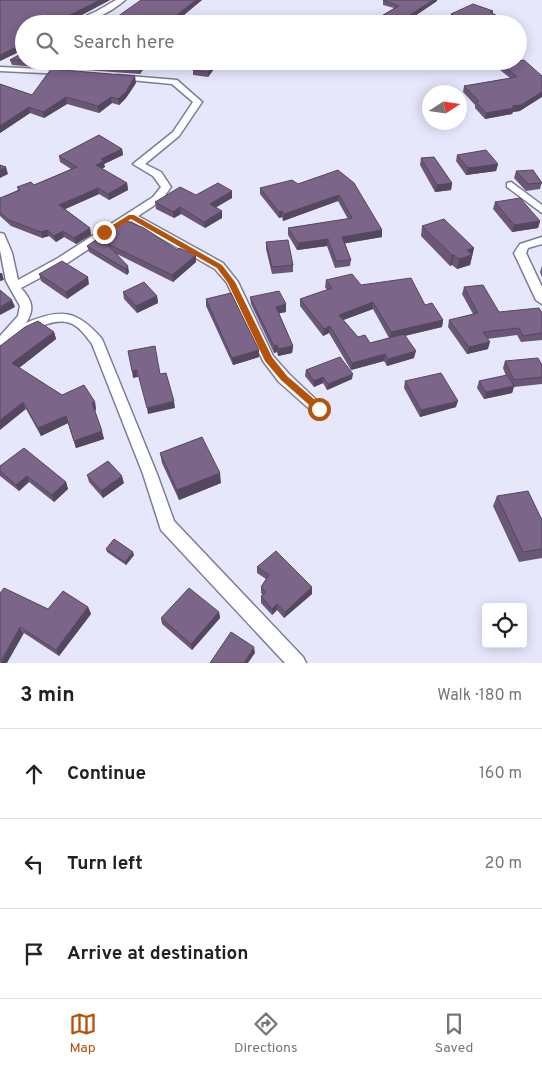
<!DOCTYPE html>
<html lang="en">
<head>
<meta charset="utf-8">
<style>
  :root { --surface:#fff; --page:#f6f6f6; --text:#222; --muted:#767676; --line:#e0e0e0; --accent:#b45309 }
  body { margin:0; font-family:Overpass,sans-serif; background:var(--page); color:var(--text) }
  .controls { position:absolute; right:15px; bottom:15px; display:grid; overflow:hidden; border-radius:5px; box-shadow:0 2px 12px #0003 }
  .controls button { width:45px; height:45px; display:grid; place-items:center; padding:0; border:0; border-bottom:1px solid var(--line); background:var(--surface); color:var(--text); font:25px sans-serif }
  .compass { position:absolute; left:422px; top:85px; width:45px; height:45px; border-radius:50%; background:var(--surface); box-shadow:0 2px 12px #0003; rotate:78deg }
  .stop { position:absolute; width:15px; height:15px; margin:-11px; border:4px solid #b45309; border-radius:50%; background:#fff }
  .stop.end { background:#b45309; border-color:#fff; box-shadow:0 1px 5px #0008 }
  .list { margin:0; padding:0; list-style:none }
  h2 { display:flex; justify-content:space-between; align-items:center; height:65px; margin:0; padding:0 20px; font-size:21px }
  h2 small { font-size:16px; font-weight:400; color:var(--muted) }
  .list li { display:grid; grid-template-columns:32px 1fr auto; gap:15px; align-items:center; box-sizing:border-box; height:90px; padding:0 20px; border-top:1px solid var(--line) }
  .list b { display:block; font-size:19px; white-space:nowrap }
  .list em { font-size:16px; font-style:normal; color:var(--muted) }
  .icon { flex:none; width:28px; height:28px; fill:none; stroke:currentColor; stroke-width:2; stroke-linecap:round; stroke-linejoin:round }
  .map { position:relative; flex:none; width:542px; height:663px; overflow:hidden }
  .search { position:absolute; background:var(--surface); box-shadow:0 2px 12px #0003; left:15px; right:15px; top:15px; height:55px; display:flex; align-items:center; gap:12px; box-sizing:border-box; padding:0 18px; border-radius:28px; color:var(--muted); font-size:19px }
  .sheet { height:335px; background:var(--surface) }
  nav { display:flex; justify-content:space-around; align-items:center; box-sizing:border-box; height:70px; border-top:1px solid var(--line); background:var(--surface); font-size:14px; color:var(--muted) }
  nav a { display:grid; justify-items:center; gap:2px }
  nav .on { color:var(--accent) }
  .map>svg:first-child { display:block }
  .lines { fill:none; stroke-linecap:round; stroke-linejoin:round }
  .minor-casing { stroke:#7b7c99; stroke-width:3 }
  .minor { fill:#fff; fill-rule:evenodd }
  .wall { fill:#6a5776; fill-rule:evenodd }
  .shaded-wall { fill:#564760 }
  .building { fill:#7b6589; stroke:#564760 }
  .route { fill:#b45309 }
</style>
</head>
<body>
<div class="map">
<svg width="542" height="663" viewBox="0 0 542 663">
  <rect width="100%" height="100%" fill="#e7e7fc"/>
  <g class="lines">
    <g class="minor-casing">
      <path id="minor" d="M116,0H125C110,13 88,24 68,24L97,11Z
        M0,67L65,70L69,72L65,74L0,71Z
        M117,75L177,80L202,102L179,136L145,164L161,172L171,187L161,201L138,216L223,263L238,282L273,356L289,374L326,409L324,413L319,414L314,413L279,382L263,361L227,283L215,269L131,221L66,264L21,288C32,300 35,309 26,323C61,308 77,310 102,339L157,474L174,521L303,657L306,663H285L161,530L143,474L92,344C86,336 79,326 70,323C49,315 20,340 0,346V336L18,316L20,306L6,281L0,250V233L4,234L12,253L18,280L58,258L153,197L161,187L153,176L133,164L173,132L193,102L172,84L120,79H117Z
        M511,182L542,205V213L507,187V183Z
        M542,237V244L528,248L526,253L542,287V304L536,300L514,253L520,244Z"/>
    </g>
    <use href="#minor" class="minor"/>
  </g>
  <path class="wall" d="M0,0H110L70,21L24,24V61H48L39,67L12,65L10,60L24,52L23,50L0,61Z
    M202,0L173,24H107Z
    M383,0H437V1L403,24H397L383,19V15L394,8L383,5Z
    M493,11V14L503,19L502,24H461L450,19L451,14Z
    M524,60L520,111L513,112L512,114L485,119L475,108V105L463,92L464,86L510,78L500,70L502,64Z
    M199,61H220L208,77L193,75V70Z
    M229,61H244L243,63Z
    M413,61H432L422,66Z
    M57,62H148L140,74L58,68Z
    M136,83L126,98L119,105L112,103L99,113L67,104L44,118L30,113L0,133V84L32,95Z
    M122,149L123,155L104,164L105,167L102,169L127,183L128,190L109,200L99,194L65,209L90,228L91,235L76,244L64,237L56,242L49,236L42,238L11,226L0,216V198L18,190L17,187L34,185L71,169L60,162L59,156Z
    M457,155L498,164L496,171L466,175L456,161Z
    M421,158L452,183L451,190L435,192L420,165Z
    M338,170L382,230V237L345,243L351,260L350,266L335,268L327,246L297,250L288,235V228L348,219L338,201L283,221L282,217L279,218L260,194V188L298,184Z
    M516,171L542,182L540,189L526,191L514,178Z
    M232,191V198L216,207L222,218L205,228L181,214L174,218L156,209L155,202L196,195Z
    M495,202L540,221L538,228L512,232L493,209Z
    M125,220L177,250L196,255V262L173,282L117,254L129,272L127,275L89,252L87,246Z
    M422,226L474,248L470,265L457,269L452,265L450,266L421,236Z
    M266,242L293,265V272L272,274L266,249Z
    M542,266V277L540,272Z
    M39,274L89,284L67,299L41,281Z
    M326,280L361,285L425,305L443,320L442,327L405,336L414,358L387,366L384,361L351,370L329,333L323,336L300,306V299L327,290L325,287ZM373,309L389,338L370,343L358,337L343,320Z
    M464,287L499,312L542,313V340L521,342L517,335L487,339L488,349L467,354L448,327L449,320L473,314L462,294Z
    M123,292L157,296L158,303L137,313L124,299Z
    M250,297L286,304V312L279,313L293,346L292,353L278,356L277,352L274,353L251,304Z
    M206,299L259,357L233,365L206,306Z
    M54,332L56,339L19,368L62,395L95,402L96,410L95,411L104,439L76,448L68,423L41,436L26,409L0,346Z
    M505,361L542,365V384L514,387L512,393L484,399L477,388L479,381L506,376L503,368Z
    M306,370L352,379L327,390L323,383L314,387L305,376Z
    M405,381L456,407L420,417L404,388Z
    M160,453L221,483L179,500L162,463Z
    M0,466L66,482L68,489L54,502L29,482L19,491L0,476Z
    M87,475L124,483L103,498L89,482Z
    M497,496L542,520V558L519,562L493,506Z
    M106,549L134,555L126,565L107,552Z
    M257,567L312,587V594L284,618L277,610L272,615L261,603V596L263,595L261,593V587L266,579L257,573Z
    M0,593L48,609L88,607L91,614L59,656L24,633Z
    M219,612L220,618L192,650L162,624L161,618Z"/>
  <path class="shaded-wall" d="M100,0H110L65,24L62,19Z
    M196,0H202L173,24H167Z
    M433,0H437V1L403,24H401V21Z
    M503,19L502,24H493Z
    M23,44L24,49L0,61V55Z
    M38,61H48L39,67Z
    M144,61H147L148,62L140,74V69Z
    M216,61H220L208,77V72Z
    M423,61H432L422,66Z
    M135,76L136,83L126,98L119,105L118,99Z
    M542,92V97L520,111L513,112L512,114L485,119L486,113L512,106Z
    M66,97L67,104L44,118L43,112Z
    M111,97L112,103L99,113L98,106Z
    M29,107L30,113L0,133V126Z
    M122,149L123,155L104,164L105,167L97,171L96,165L101,159Z
    M498,164L496,171L466,175L468,168Z
    M6,167L8,174L0,178V170Z
    M127,183L128,190L109,200L108,194Z
    M452,183L451,190L435,192L437,185Z
    M98,188L99,194L61,211L59,205Z
    M232,191V198L210,211V204Z
    M339,195L338,201L283,221L284,214Z
    M180,207L181,214L174,218L173,212Z
    M222,211V218L205,228L204,222Z
    M282,211V217L279,218V212Z
    M540,221L538,228L512,232L514,225Z
    M90,228L91,235L76,244L74,238Z
    M47,230L49,236L42,238L41,232Z
    M382,230V237L342,244V237Z
    M63,231L64,237L56,242L54,236Z
    M328,239L327,246L297,250L298,243Z
    M474,248L470,265L457,269L459,259L467,250Z
    M196,255V262L173,282L172,275Z
    M452,255H454L452,265L450,266Z
    M128,266L129,272L127,275L126,269Z
    M0,273H2L4,280L0,281Z
    M88,277L89,284L67,299L66,292Z
    M157,296L158,303L137,313L136,306Z
    M12,300L15,307L0,315V307Z
    M373,302V309L338,322L339,315Z
    M286,304V312L276,314V307Z
    M443,320L442,327L390,339L391,332Z
    M330,326L329,333L323,336L324,329Z
    M54,332L56,339L15,371L12,363Z
    M490,342L488,349L467,354L469,347Z
    M277,345V352L274,353V346Z
    M293,346L292,353L278,356V349Z
    M259,350V357L233,365L232,358Z
    M416,351L414,358L387,366L388,359Z
    M385,354L384,361L351,370L352,363Z
    M137,370L138,377L133,378L132,371Z
    M353,374L352,379L327,390L328,384Z
    M323,377V383L314,387V381Z
    M514,386L512,393L484,399L486,392Z
    M174,401L175,408L148,414L147,408Z
    M458,401L456,407L420,417L421,410Z
    M23,402L26,409L0,430V420Z
    M95,402L96,410L94,411L92,403Z
    M66,416L68,423L41,436L38,428Z
    M102,431L104,439L76,448L74,441Z
    M220,473L221,483L179,500L177,490Z
    M27,476L29,482L19,491L16,485Z
    M122,476L124,483L103,498L101,491Z
    M66,482L68,489L54,502L52,495Z
    M133,552L134,555L126,565L125,562Z
    M312,587V594L284,618L285,612Z
    M277,604V610L272,615V609Z
    M88,607L91,614L59,656L56,650Z
    M219,612L220,618L192,650L191,644Z
    M20,627L24,633L7,663H0Z
    M254,647L255,653L248,663H244Z"/>
  <path class="building" d="M0,0H100L62,19L81,24H24V60H10L24,52L23,44L0,55Z
    M141,0H196L167,23L141,21L137,24H107Z
    M383,0H433L401,21L383,15L399,6Z
    M473,4L493,11L490,12L503,19L493,24H473L451,14Z
    M524,60L542,76V92L521,105L512,106L514,108L486,113L476,102L479,101L464,86L517,77L502,64Z
    M57,61H144L140,69L57,62Z
    M199,61H216L208,72L193,70Z
    M51,69L135,76L126,92L118,99L111,97L98,106L66,97L43,112L29,107L0,126V84L32,95Z
    M99,135L122,149L101,159L104,161L96,165L127,183L108,194L98,188L59,205L90,228L74,238L63,231L54,236L47,230L41,232L9,220L0,212V198L20,190L17,187L31,182L34,185L77,167L59,156Z
    M486,150L498,164L468,168L457,155Z
    M434,157L452,183L437,185L421,158Z
    M0,165L6,167L0,170Z
    M338,170L354,183L382,230L342,237L351,260L336,261L328,239L298,243L288,228L352,218L339,195L284,214L282,211L279,212L260,188L292,180L298,184Z
    M533,170L542,183L528,184L516,171Z
    M218,183L232,191L210,204L222,211L204,222L180,207L173,212L155,202L180,187L196,195Z
    M520,198L540,221L514,225L495,202Z
    M444,219L474,248L467,250L472,255L459,259L454,255H452L422,226Z
    M125,220L144,228L177,250L179,248L196,255L172,275L106,243L128,266L126,269L87,246Z
    M288,240L293,265L272,267L266,242Z
    M62,261L88,277L66,292L39,274Z
    M352,274L361,285L411,278L425,305L432,303L443,320L391,332L373,302L339,315L358,337L365,335L370,343L404,334L416,351L388,359L385,354L352,363L330,326L324,329L300,299L332,288L326,280Z
    M144,282L157,296L136,306L123,292Z
    M483,285L499,312L539,308L542,313V333L523,336L519,328L483,332L490,342L469,347L449,320L478,313L464,287Z
    M0,290L12,300L0,307Z
    M279,291L286,304L276,307L293,346L278,349L277,345L274,346L250,297Z
    M231,293L259,350L232,358L206,299Z
    M38,321L54,332L12,363L62,395L84,385L95,402L92,403L102,431L74,441L66,416L38,428L23,402L0,420V346L25,327Z
    M155,346L160,374L166,373L174,401L147,408L137,370L132,371L128,351Z
    M340,357L353,374L328,384L323,377L314,381L306,370Z
    M538,358L542,365V377L514,380L505,361Z
    M441,373L458,401L421,410L405,381Z
    M507,375L514,386L486,392L479,381Z
    M202,437L220,473L177,490L160,453Z
    M24,448L66,482L52,495L27,476L16,485L0,471V466Z
    M108,461L122,476L101,491L87,475Z
    M528,491L542,520V549L523,552L497,496Z
    M114,539L133,552L125,562L106,549Z
    M276,551L312,587L285,612L277,604L272,609L261,596L266,592L261,587L269,575L257,567Z
    M4,588L48,609L63,591L88,607L56,650L20,627L0,662V593Z
    M189,588L219,612L191,644L161,618Z
    M231,632L254,647L244,663H210Z"/>
  <path class="route" d="M129,215H134L222,265L235,282L272,357L287,376L322,406V411H316L281,380L265,361L228,283L217,268L131,219L107,234L101,232Z"/>
</svg>
<div class="controls">
<button><svg class="icon" aria-label="locate" viewBox="0 0 24 24"><circle cx="12" cy="12" r="6"/><path d="M12 2v4M12 18v4M2 12h4M18 12h4"/></svg></button>
</div>
<svg class="compass" viewBox="-18 -18 36 36"><path d="M0-13l5 13h-10z" fill="#e53935"/><path d="M0 13l5-13h-10z" fill="#767676"/></svg>
<div class="stop" style="left:319px;top:409px"></div>
<div class="stop end" style="left:104px;top:232px"></div>
<div class="search"><svg class="icon" aria-label="search" viewBox="0 0 24 24"><circle cx="10" cy="10" r="6"/><path d="M15 15l6 6"/></svg>Search here</div>
</div>
<section class="sheet">
<h2>3 min<small>Walk · 180 m</small></h2>
<ul class="list">
<li><svg class="icon" aria-label="ahead" viewBox="0 0 24 24"><path d="M12 20V5M6 11l6-6 6 6"/></svg><div><b>Continue</b></div><em>160 m</em></li>
<li><svg class="icon" aria-label="left" viewBox="0 0 24 24"><path d="M17 20v-9H6M10 6l-5 5 5 5"/></svg><div><b>Turn left</b></div><em>20 m</em></li>
<li><svg class="icon" aria-label="arrive" viewBox="0 0 24 24"><path d="M6 21V4h12l-3 4 3 4H6"/></svg><div><b>Arrive at destination</b></div></li>
</ul>
</section>
<nav>
<a class="on"><svg class="icon" aria-label="map" viewBox="0 0 24 24"><path d="M3 6l6-2 6 2 6-2v14l-6 2-6-2-6 2zM9 4v14M15 6v14"/></svg>Map</a>
<a><svg class="icon" aria-label="directions" viewBox="0 0 24 24"><path d="M12 3l9 9-9 9-9-9zM9 14v-3h6M13 9l2 2-2 2"/></svg>Directions</a>
<a><svg class="icon" aria-label="saved" viewBox="0 0 24 24"><path d="M7 4h10v16l-5-4-5 4z"/></svg>Saved</a>
</nav>
</body>
</html>
